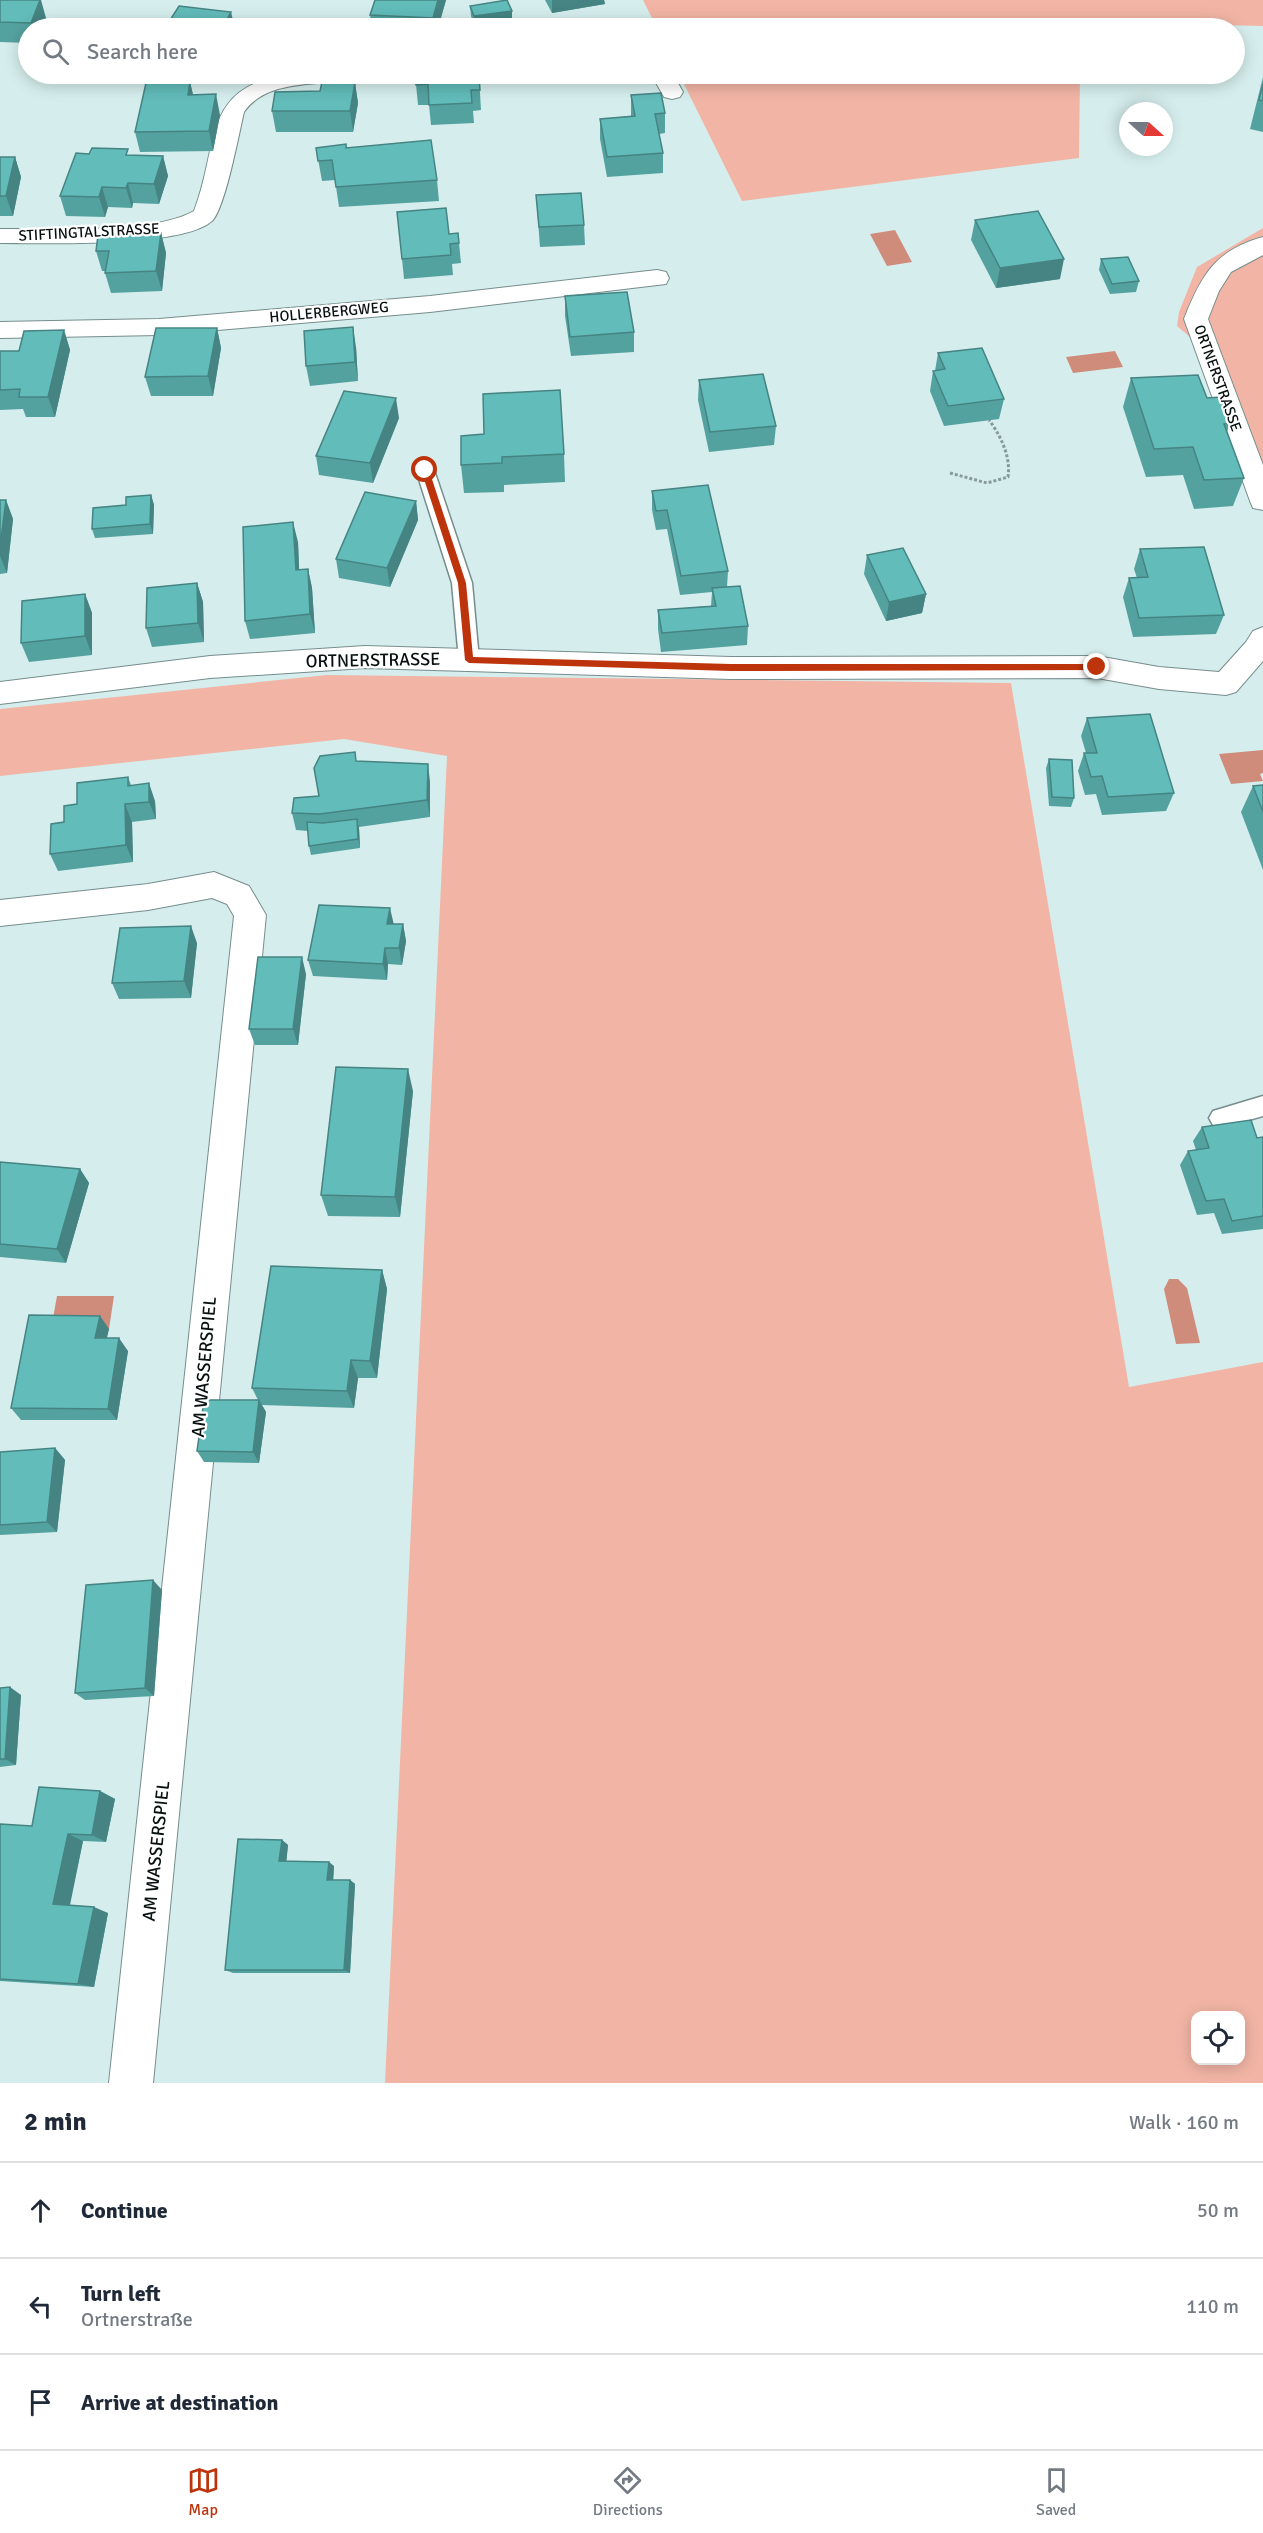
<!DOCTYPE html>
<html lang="en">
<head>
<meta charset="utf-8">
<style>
  :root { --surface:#fff; --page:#f2f2f3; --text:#1f2937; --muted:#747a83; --line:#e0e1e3; --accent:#bd330b }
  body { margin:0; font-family:Signika,sans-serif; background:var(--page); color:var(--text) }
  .controls { position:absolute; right:18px; bottom:18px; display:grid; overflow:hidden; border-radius:12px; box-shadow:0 3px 15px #0003 }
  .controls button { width:54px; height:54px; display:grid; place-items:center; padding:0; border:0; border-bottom:2px solid var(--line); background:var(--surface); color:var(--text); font:30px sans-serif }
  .compass { position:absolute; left:1119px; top:102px; width:54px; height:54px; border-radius:50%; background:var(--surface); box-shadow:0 3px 15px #0003; rotate:111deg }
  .stop { position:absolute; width:18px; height:18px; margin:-14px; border:4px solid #bd330b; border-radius:50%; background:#fff }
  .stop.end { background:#bd330b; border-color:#fff; box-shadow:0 2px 6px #0008 }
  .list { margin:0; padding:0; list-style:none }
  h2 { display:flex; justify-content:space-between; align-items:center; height:78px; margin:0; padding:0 24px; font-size:26px }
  h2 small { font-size:20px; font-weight:400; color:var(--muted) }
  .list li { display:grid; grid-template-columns:39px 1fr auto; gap:18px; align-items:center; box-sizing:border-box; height:96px; padding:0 24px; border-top:2px solid var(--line) }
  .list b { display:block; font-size:22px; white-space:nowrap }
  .list p { margin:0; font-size:20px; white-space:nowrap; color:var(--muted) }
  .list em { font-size:20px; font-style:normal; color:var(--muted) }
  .icon { flex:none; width:33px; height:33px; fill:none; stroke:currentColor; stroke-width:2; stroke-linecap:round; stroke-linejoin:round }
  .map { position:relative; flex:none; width:1263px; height:2083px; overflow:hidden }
  .search { position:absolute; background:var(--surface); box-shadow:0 3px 15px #0003; left:18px; right:18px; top:18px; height:66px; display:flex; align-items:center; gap:15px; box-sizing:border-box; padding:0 21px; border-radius:33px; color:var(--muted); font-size:22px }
  .sheet { height:366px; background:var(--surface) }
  nav { display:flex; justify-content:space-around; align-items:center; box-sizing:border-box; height:84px; border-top:2px solid var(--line); background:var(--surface); font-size:16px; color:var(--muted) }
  nav a { display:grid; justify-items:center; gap:3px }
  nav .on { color:var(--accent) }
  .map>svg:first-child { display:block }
  .green { fill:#f2b5a5; fill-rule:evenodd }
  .water { fill:#cf8c7b }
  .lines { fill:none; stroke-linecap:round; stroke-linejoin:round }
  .lane-casing { stroke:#768d8c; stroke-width:3 }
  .street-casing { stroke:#768d8c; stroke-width:2 }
  .path { stroke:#879a99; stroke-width:3; stroke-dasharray:3 2; stroke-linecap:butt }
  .lane { fill:#fff; fill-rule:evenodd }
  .street { fill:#fff; fill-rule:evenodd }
  .wall { fill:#54a2a0 }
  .shaded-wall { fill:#458482 }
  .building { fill:#62bcba; stroke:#458482; stroke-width:1.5 }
  .route { fill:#bd330b }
  .labels { text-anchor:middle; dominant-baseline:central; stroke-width:4.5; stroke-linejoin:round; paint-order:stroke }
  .far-street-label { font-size:15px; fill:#081010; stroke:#fff }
  .street-label { font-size:18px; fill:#081010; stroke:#fff }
</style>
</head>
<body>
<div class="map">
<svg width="1263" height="2083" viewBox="0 0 1263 2083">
  <rect width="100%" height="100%" fill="#d5eeed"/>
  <path class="green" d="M643,0H1263V26L1081,22L1080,28H657Z
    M679,74H1080L1079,158L742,201Z
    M1263,228V467L1224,366L1177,326L1179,312L1197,267Z
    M327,675L1011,683L1129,1387L1263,1362V2083H385L447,756L344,739L0,776V709ZM1196,2016H1240V2060H1196Z"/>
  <path class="water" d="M895,230L912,262L887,266L870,234Z
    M1115,351L1123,367L1073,373L1066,357Z
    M1263,750V773L1260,774L1263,781L1231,784L1219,754Z
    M1169,1279H1178L1187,1288L1200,1343L1176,1344L1164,1289Z
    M57,1296H114L109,1329H51Z"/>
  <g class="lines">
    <g class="lane-casing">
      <path id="lane" d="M425,464L431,466L434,470L472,583L479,660L476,665L469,667L462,665L459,660L452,583L416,470L419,466Z
        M1263,1096V1116L1221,1128L1213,1125L1209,1118L1213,1111Z"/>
    </g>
    <g class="street-casing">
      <path id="street" d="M287,74H347L344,79L336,81C305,85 264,83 244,112C239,133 225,209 212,221C182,248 43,243 0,243V229C51,228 151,235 194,211C220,145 200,89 287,74Z
        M651,74H673L683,92L680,97L672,99L664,97Z
        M1263,237V255L1231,272L1219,291L1208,319L1263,465V510L1253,508L1250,501L1184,319C1201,276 1215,250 1263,237Z
        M657,270L666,272L669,278L666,284L430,312L159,335L0,338V322L159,319L430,296Z
        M1263,627V661L1236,692L1226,695L1159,689L1097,678L731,679L365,668L210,678L0,704V682L210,656L365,646L731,657L1097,656L1159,667L1219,672L1246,642L1253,631Z
        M214,872L249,886L266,915L153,2083H109L234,916L227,904L212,898L148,910L0,926V900L148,884Z"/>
    </g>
    <path class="path" d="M950,473L987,483L1008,477C1011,457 1001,436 989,420"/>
    <use href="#lane" class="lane"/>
    <use href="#street" class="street"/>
  </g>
  <path class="wall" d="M0,0L46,18L42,28H28V43L0,42Z
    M375,0H446L438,28H372L370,15Z
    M545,0H604L605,4L552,13Z
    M470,6L512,11V21L475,27L471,16Z
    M155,74H212L209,80Z
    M415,74L479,76L481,110L473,111L474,123L431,125L429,105H418Z
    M1263,77V132L1250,129Z
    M190,82L193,95L220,115L213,151L140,152L135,132Z
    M355,83L358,103L353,132H276L272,111L320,91Z
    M631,95L665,113V133L659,134L663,153V173L607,177L600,139V119L631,116Z
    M346,144L347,148L437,180L439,201L339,207L335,180L322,181L316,148Z
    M130,155L163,156L168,176L159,204L133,203L132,208L108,207L105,217L66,216L60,196Z
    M0,157H15L21,177L13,216H0Z
    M536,195L584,225L585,245L540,247Z
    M975,220L1060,279L996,288L971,240Z
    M161,233L166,253L162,291L111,293L105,273V271H102L96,251Z
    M449,234L459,243L461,263L452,264L453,275L404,279L402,259Z
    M1101,259L1139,281L1136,292L1110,294L1099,270Z
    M565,296L634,332V352L571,356L565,316Z
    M217,328L221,348L213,396H151L145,377Z
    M64,330L70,350L55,417H26L23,409L0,410V351H19Z
    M356,347L358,381L310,386L306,366Z
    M938,353L1004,399L999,419L944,426L930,391L933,371H935Z
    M1131,378L1207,398L1230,423L1227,432L1244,478L1233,506L1194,509L1183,475L1146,477L1123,407Z
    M699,380L776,426L774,445L709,452L698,400Z
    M399,418L373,483L319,475L316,456Z
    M461,436L564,454L565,482L504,485V492L464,493L461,465Z
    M652,491L728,571L727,587L748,626L747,645L661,652L658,629V610L711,606L712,592L680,595L667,529L656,530L652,510Z
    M151,495L154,505L153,534L95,538L92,529L126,505Z
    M0,500H6L13,519L7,573L0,574Z
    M416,501L418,520L390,587L339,578L336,559Z
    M298,542L299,569H308L312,588L315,633L250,639L245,621Z
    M1140,549L1224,615L1216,634L1133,637L1123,597L1129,578H1137L1134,569Z
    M867,555L926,594L922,613L886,621L864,574Z
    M197,583L203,602L204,642L152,647L146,628Z
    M85,594L92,613V655L29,662L21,643Z
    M1087,718L1174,793L1166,811L1102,815L1096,794L1085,795L1078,771L1084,753H1086L1081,736Z
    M1049,759L1074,798L1071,807L1049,806L1046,768Z
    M356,761L430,782V817L359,827L360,848L311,855L309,846L308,831L296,830L292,813L319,796Z
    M128,777L131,785L155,801L156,819L132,822L133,862L58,871L50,854L64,822L77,804Z
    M1263,785V870L1241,812L1253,786Z
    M393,924H403L406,941L402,965L388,964L387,980L313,976L308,960Z
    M197,943L191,998L119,999L112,983Z
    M306,974L298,1045H255L249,1029Z
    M413,1091L400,1217L328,1216L321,1195Z
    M1202,1127L1257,1138L1263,1137V1229L1222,1234L1214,1213L1197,1215L1180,1165L1188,1151L1196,1150L1193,1141Z
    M0,1162L80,1169L89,1183L66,1263L0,1257Z
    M382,1270L387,1289L377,1378H358L354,1408L262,1405L266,1412L259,1463L204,1462L197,1451L258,1400L252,1388Z
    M100,1316L109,1329L106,1338L128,1351L117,1420H21L11,1408Z
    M55,1448L65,1460L57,1532L0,1535V1452Z
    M162,1590L154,1696L85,1700L75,1693Z
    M0,1688L21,1695L16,1765L0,1767Z
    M100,1791L115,1799L106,1842L83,1841L69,1906L108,1913L94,1987L0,1981V1824L32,1826Z
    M282,1840L288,1845L286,1861L334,1866L333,1880H350L355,1884L350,1973H233L225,1970Z"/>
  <path class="shaded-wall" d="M40,0H41L46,18L42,28H33L31,23Z
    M438,0H446L438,28H434L433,18Z
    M552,0H604L605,4L552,13Z
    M512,11V21L475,27L474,16Z
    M231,12L235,28H222Z
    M207,74H212L209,80Z
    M190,82L195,103L188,95Z
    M355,83L358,103L353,132L350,111Z
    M216,94L220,115L213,151L209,131Z
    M163,156L168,176L159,204L154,184Z
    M15,157L21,177L13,216L6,196Z
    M128,183L133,203L132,208L126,188Z
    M102,187L108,207L105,217L99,197Z
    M161,233L166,253L162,291L156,271Z
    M1064,259L1060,279L996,288L1000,268Z
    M353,327L356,347L358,381L355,362Z
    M217,328L221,348L213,396L208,376Z
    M64,330L70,350L55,417L48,397Z
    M396,398L399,418L373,483L370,463Z
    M151,495L154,505L153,534L150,524Z
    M6,500L13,519L7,573L0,556V547Z
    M416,501L418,520L390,587L387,568Z
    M293,522L298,542L300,589L296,570Z
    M308,569L312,588L315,633L310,614Z
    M197,583L203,602L204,642L198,623Z
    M85,594L92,613V655L85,636Z
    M926,594L922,613L886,621L889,602Z
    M428,764L430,782V817L427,800Z
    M149,783L155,801L156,819L149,802Z
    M125,804L132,822L133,862L126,845Z
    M357,819L359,828L360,848L358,839Z
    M390,908L394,925L387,924Z
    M403,924L406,941L402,965L399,948Z
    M191,926L197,943L191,998L184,981Z
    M385,948L388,964L387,980L383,964Z
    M302,957L306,974L298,1045L293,1029Z
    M408,1069L413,1091L400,1217L395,1197Z
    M80,1169L89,1183L66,1263L57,1249Z
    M382,1270L387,1289L377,1378L370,1361Z
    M100,1316L109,1329L104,1351L95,1338Z
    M119,1338L128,1351L117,1420L108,1409Z
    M351,1360L358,1378L354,1408L347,1391Z
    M259,1400L266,1412L259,1463L253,1452Z
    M55,1448L65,1460L57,1532L47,1522Z
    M153,1580L162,1590L154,1696L145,1688Z
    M10,1687L21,1695L16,1765L5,1759Z
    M100,1791L115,1799L106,1842L92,1835Z
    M68,1834L83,1841L69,1910L53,1904Z
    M282,1840L288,1845L286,1866L279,1861Z
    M329,1862L334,1866L333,1884L327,1880Z
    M350,1880L355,1884L350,1973L344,1970Z
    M94,1907L108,1913L94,1987L78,1984Z"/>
  <path class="building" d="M0,0H40L31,23L0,22Z
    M375,0H438L433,18L370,15Z
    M507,0L512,11L474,16L470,6Z
    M179,6L231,12L222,28H165Z
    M415,74H471V77L479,76L480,90H471L472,103L429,105L428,84L416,85Z
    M190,82L188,95L216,94L209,131L135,132L146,83Z
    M322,82L355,83L350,111H272L275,92L320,91Z
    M1263,84V101L1259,100Z
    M661,93L665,113L655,114L663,153L607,157L600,119L635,116L631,95Z
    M431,140L437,180L336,187L332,160L318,161L316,148L346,144V148Z
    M92,148L128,149L126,155L163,156L154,184L128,183L126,188L102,187L99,197L60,196L76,153L89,154Z
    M0,157H15L6,196H0Z
    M581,193L584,225L539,227L536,195Z
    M446,208L449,234L458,233L459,243L450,244L451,255L402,259L397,212Z
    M1038,211L1064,259L1000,268L975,220Z
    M161,233L156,271L105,273L109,251H96L98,235Z
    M1128,257L1139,281L1112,284L1101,259Z
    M627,292L634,332L570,337L565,296Z
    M353,327L355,362L306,366L304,331Z
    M156,328H217L208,376L145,377Z
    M64,330L48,397H19L20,389L0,390V351H19L24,331Z
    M982,348L1004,399L948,406L933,371L945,369L938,353Z
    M763,374L776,426L710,432L699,380Z
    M1198,375L1207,398L1220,397L1230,423L1224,424L1244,478L1204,480L1193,447L1154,449L1131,378Z
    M560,390L564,454L502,457V463L461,465V436L484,434L483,394Z
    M344,391L396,398L370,463L316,456Z
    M708,485L728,571L681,576L667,510L656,511L652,491Z
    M365,492L416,501L387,568L336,559Z
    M151,495L150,524L92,529L93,508L126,505V497Z
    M0,500H6L0,547Z
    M293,522L296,570L308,569L310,614L245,621L243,527Z
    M1204,547L1224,615L1139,618L1129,578L1148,577L1140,549Z
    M903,548L926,594L889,602L867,555Z
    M197,583L198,623L146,628L147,588Z
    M740,586L748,626L662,633L658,610L716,606L712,588Z
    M85,594V636L21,643L22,601Z
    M1150,714L1174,793L1108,797L1102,776L1091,777L1084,753H1097L1087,718Z
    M355,752L356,761L428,764L427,800L320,814L292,813L294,798L319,796L314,768L320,756Z
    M1049,759L1072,760L1074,798L1052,797Z
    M128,777V786L149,783V802L125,804L126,845L50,854L51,824L64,822V806L77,804V783Z
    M1263,785V812L1253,786Z
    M357,819L358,839L309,846L307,822L323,823Z
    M319,905L390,908L387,924H403L399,948H385L383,964L308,960Z
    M191,926L184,981L112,983L120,928Z
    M258,957H302L293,1029H249Z
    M336,1067L408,1069L395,1197L321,1195Z
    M1251,1120L1257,1138L1263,1137V1216L1232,1221L1224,1199L1206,1201L1188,1151L1209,1148L1202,1127Z
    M0,1162L80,1169L57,1249L0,1244Z
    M271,1266L382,1270L370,1361L351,1360L347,1391L252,1388Z
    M29,1315L100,1316L95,1338H119L108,1409L11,1408Z
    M204,1400H259L253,1452L197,1451Z
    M55,1448L47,1522L0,1525V1452Z
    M153,1580L145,1688L75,1693L86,1585Z
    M10,1687L5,1759H0V1688Z
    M39,1787L100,1791L92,1835L68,1834L53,1904L94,1907L78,1984L0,1979V1824L32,1826Z
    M238,1839L282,1840L279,1861L329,1862L327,1880H350L344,1970H225Z"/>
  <path class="route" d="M425,467L429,470L466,583L473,657L731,664H1097L1102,667L1097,670L731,671L469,663L465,660L458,583L421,470Z"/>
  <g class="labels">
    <g class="far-street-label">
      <text transform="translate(89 232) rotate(-3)">STIFTINGTALSTRASSE</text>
      <text transform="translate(329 312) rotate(-5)">HOLLERBERGWEG</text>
      <text transform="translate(1218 378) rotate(70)">ORTNERSTRASSE</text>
    </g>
    <g class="street-label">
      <text transform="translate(373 660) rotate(-1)">ORTNERSTRASSE</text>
      <text transform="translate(204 1367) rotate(-85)">AM WASSERSPIEL</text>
      <text transform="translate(156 1851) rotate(-84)">AM WASSERSPIEL</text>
    </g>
  </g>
</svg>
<div class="controls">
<button><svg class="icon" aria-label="locate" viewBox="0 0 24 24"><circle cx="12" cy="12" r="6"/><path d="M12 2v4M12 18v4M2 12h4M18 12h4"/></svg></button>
</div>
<svg class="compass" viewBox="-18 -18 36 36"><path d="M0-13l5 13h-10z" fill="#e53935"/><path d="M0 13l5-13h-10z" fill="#747a83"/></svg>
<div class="stop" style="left:425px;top:470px"></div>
<div class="stop end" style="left:1097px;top:667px"></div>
<div class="search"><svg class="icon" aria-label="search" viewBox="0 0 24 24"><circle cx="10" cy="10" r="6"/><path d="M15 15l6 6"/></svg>Search here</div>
</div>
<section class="sheet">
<h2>2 min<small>Walk · 160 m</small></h2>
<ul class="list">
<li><svg class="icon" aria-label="ahead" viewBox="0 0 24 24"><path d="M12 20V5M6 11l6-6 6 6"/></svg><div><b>Continue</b></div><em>50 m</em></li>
<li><svg class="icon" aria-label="left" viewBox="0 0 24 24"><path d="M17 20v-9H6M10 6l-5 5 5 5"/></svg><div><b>Turn left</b><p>Ortnerstraße</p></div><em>110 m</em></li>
<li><svg class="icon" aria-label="arrive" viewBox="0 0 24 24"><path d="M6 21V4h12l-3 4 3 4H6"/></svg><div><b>Arrive at destination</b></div></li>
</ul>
</section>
<nav>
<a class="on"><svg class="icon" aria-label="map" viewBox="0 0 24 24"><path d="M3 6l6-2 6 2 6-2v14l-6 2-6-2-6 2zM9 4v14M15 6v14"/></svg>Map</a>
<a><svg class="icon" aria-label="directions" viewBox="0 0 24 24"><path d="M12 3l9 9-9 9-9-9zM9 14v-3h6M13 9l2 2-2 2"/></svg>Directions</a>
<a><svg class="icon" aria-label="saved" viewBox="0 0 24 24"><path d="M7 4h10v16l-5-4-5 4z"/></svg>Saved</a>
</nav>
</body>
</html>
